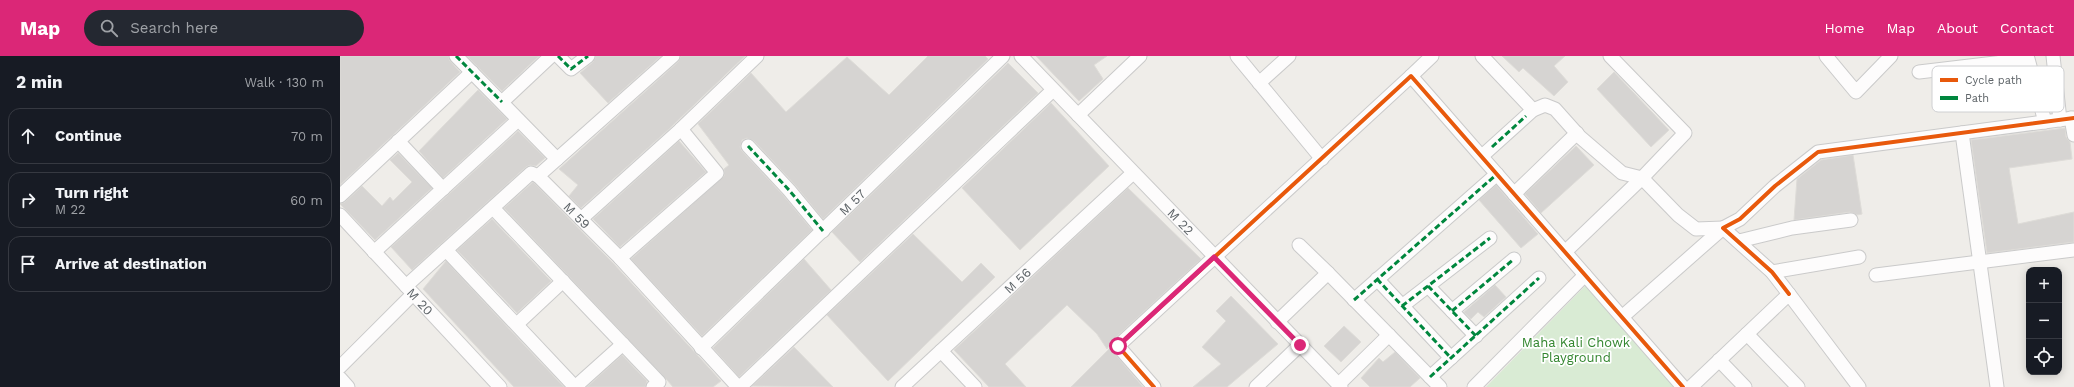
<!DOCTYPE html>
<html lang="en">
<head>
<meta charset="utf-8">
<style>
  :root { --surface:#171b24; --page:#242831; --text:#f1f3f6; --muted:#9ea1a6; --line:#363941; --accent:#db2777 }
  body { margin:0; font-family:"Work Sans",sans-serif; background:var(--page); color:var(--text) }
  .controls { position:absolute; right:12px; bottom:12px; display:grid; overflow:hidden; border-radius:8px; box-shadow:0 2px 10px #0003 }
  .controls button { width:36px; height:36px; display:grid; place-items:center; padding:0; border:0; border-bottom:1px solid var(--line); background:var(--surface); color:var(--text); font:20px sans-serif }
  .stop { position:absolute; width:12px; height:12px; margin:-9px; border:3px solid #db2777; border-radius:50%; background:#fff }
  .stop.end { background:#db2777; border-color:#fff; box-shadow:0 1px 4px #0008 }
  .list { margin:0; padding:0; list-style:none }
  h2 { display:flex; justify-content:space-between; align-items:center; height:52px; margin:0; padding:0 16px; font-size:17px }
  h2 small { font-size:13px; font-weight:400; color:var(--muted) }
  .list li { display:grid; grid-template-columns:26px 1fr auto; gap:12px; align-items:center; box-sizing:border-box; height:56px; margin:0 8px 8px; padding:0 8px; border:1px solid var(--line); border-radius:12px }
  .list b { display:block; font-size:15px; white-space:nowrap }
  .list p { margin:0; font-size:13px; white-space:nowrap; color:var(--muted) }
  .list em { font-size:13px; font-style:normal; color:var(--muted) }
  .icon { flex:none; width:22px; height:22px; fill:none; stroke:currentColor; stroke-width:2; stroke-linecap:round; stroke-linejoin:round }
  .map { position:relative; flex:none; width:1734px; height:331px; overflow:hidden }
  header { display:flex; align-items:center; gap:24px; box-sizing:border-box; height:56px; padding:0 20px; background:var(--accent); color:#fff }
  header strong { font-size:19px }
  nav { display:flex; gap:22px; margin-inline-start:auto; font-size:14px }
  .search { width:280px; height:36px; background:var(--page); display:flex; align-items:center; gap:10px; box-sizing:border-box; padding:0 14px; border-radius:22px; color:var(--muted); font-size:15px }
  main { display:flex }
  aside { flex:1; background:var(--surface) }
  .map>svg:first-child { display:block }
  .green { fill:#d9ebd4 }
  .building { fill:#d6d4d2; stroke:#dedcd8 }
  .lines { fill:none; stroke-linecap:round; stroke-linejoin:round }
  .minor-casing { stroke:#cacaca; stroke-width:15 }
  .minor { stroke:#fdfcfc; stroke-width:13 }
  .quiet { stroke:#00873e; stroke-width:3; stroke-dasharray:6 3; stroke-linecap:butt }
  .cycleway-casing { stroke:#fff; stroke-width:6 }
  .cycleway { stroke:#e8590c; stroke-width:4 }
  .route { stroke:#db2777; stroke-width:5 }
  .labels { text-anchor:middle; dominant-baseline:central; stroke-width:3.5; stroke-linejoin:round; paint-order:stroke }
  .street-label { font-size:13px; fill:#5e6468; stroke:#fff }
  .park-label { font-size:13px; fill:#348630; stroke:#fff }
  .key { fill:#fff; stroke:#cfd0d2; stroke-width:1 }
  .key-label { font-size:11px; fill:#5e6468 }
</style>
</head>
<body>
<header>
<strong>Map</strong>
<div class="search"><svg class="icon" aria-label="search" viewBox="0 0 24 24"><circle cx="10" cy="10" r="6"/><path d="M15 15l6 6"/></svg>Search here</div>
<nav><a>Home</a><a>Map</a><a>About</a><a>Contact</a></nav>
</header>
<main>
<aside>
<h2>2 min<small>Walk · 130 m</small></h2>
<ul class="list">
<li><svg class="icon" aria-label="ahead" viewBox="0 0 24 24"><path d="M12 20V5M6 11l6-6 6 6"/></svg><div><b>Continue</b></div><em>70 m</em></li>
<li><svg class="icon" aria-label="right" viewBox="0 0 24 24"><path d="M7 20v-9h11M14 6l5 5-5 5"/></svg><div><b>Turn right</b><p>M 22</p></div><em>60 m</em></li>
<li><svg class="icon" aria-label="arrive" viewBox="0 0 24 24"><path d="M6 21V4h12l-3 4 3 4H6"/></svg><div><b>Arrive at destination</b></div></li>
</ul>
</aside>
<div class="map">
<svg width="1734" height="331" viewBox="0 0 1734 331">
  <rect width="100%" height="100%" fill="#efede9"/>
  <path class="green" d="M1248,227L1337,331H1146Z"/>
  <path class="building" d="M0,0H108L110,5L120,16L0,129Z
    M127,0H199L162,35Z
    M256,0H321L268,47L240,17L253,6Z
    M341,0H405L329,73L241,152L229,140L238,129L219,113L338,6Z
    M588,0H645L648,3L483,163L455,129L414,85L407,82L402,84L400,91L402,95L443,139L472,174L362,280L291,203L384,120V113L389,109L358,68L411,17L446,56L507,1L549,39Z
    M696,0H767L754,9L763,23L739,45Z
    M1162,0H1225L1214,10L1228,26L1214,40L1183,12L1179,16Z
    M668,7L698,37L520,206L492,176Z
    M1274,16L1329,74L1311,91L1257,33Z
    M138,34L167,63L103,122L79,95Z
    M711,47L769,110L680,194L622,132Z
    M1725,72L1726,81L1730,86L1732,103L1669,112L1678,168L1734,156V186L1647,197L1631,84Z
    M178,75L205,102L196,110L190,109L186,111L72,214L51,191Z
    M339,85L366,116L280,191L253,163Z
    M1236,90L1254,109L1201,157L1185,138Z
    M58,97L92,132L35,184L0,148L5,146L22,130L42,150L50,141L53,145L72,126L50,104Z
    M1513,99L1522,158L1517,159L1510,156L1454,164L1457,123L1481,104Z
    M193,126L274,208L381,325L373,331H333L327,324L164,152Z
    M1156,129L1198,178L1181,192L1139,144Z
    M788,132L861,203L773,284L767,293L757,278L727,249L665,308L686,331H649L614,294Z
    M152,163L211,225L177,257L117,194Z
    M573,178L622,226L641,207L655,221L548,325L487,259Z
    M464,203L491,234L399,321L373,292Z
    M106,205L189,294L224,331H174L83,233Z
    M1155,229L1166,241L1144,261L1138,256L1131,263L1124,256Z
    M891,240L938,288L887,331H853L881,308L862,291L886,265L876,255Z
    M1004,270L1021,286L1001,306L984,290Z
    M454,291L493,331L412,330Z
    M770,292L803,331H731Z
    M1055,296L1080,322L1070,331H1030L1021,322L1039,302L1043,306Z
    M282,299L307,325L305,331H247Z"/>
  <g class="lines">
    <g class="minor-casing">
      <g id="minor">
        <path d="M116,0L217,103"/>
        <path d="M218,0L231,13L248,0"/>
        <path id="s1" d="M333,0L198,120L280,202L398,331"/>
        <path id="s2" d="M681,0L1001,331"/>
        <path d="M897,0L982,103"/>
        <path d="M1142,0L1193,54"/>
        <path d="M1270,0L1345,77L1302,122L1338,159L1356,173L1383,172"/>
        <path d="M1486,0L1516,36L1551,0"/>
        <path d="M1713,0L1720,64"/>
        <path d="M1579,16L1688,3L1705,66"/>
        <path d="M1071,20L1092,0"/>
        <path d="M919,27L949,0"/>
        <path d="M162,46L211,0"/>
        <path d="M738,59L800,0"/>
        <path d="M1731,62L1734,79"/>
        <path d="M1622,77L1657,331"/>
        <path d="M58,85L103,133"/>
        <path d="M408,90L449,134L483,175"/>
        <path d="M1142,100L1193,54L1205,49L1215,53L1240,81L1282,117L1302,122"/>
        <path d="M1174,138L1237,77"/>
        <path d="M0,140L132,16"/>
        <path d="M153,152L319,326L313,331"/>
        <path id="s3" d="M0,159L160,331"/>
        <path d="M241,163L341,73"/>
        <path d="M1399,185L1452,172L1511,164"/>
        <path d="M959,189L988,217"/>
        <path d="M106,194L235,331"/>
        <path d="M34,196L178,64"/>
        <path d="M1225,196L1302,122"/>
        <path d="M280,202L377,117L341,73L417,0"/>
        <path d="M1432,216L1519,201"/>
        <path d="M1536,219L1734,194"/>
        <path d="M1037,223L1111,302"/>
        <path d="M66,230L191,117L198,120"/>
        <path d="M1088,230L1136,280"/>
        <path d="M1449,238L1432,216L1383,172L1400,163L1435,130L1478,96L1734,62"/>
        <path d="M1014,244L1157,118"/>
        <path d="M1062,250L1150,182"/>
        <path d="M1112,255L1174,203"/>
        <path d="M1282,261L1383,172"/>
        <path d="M937,266L988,217L1100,331"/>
        <path d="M177,268L223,225"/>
        <path d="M1407,278L1458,331"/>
        <path id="s4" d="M361,292L663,0"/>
        <path d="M601,295L635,331"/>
        <path d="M1379,304L1405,331"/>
        <path d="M0,311L73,238"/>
        <path d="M1090,321L1199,222"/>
        <path d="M0,322L8,331"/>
        <path d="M999,328L1049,279"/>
        <path d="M235,331L283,288"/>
        <path d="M400,331L713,34"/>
        <path id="s5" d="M562,331L793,117"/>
        <path d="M814,331L778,290L1071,20L1343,331"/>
        <path d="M916,331L960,289"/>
        <path d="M1134,331L1245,219"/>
        <path d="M1351,331L1449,238L1519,331"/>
      </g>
    </g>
    <use href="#minor" class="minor"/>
    <path class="quiet" d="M116,0L162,46
      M218,0L231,13L248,0
      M408,90L449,134L483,175
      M1152,91L1186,60
      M1037,223L1111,302
      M1088,230L1136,280
      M1014,244L1157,118
      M1062,250L1150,182
      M1112,255L1174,203
      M1090,321L1199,222"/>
    <g class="cycleway-casing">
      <path id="cycleway" d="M1449,238L1432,216L1383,172L1400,163L1435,130L1478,96L1734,62
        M814,331L778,290L1071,20L1343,331"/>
    </g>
    <use href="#cycleway" class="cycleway"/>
  </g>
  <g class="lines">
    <path class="route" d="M778,290L874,201L960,289"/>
  </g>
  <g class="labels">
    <g class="street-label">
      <text stroke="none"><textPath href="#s4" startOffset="210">M 57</textPath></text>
      <text stroke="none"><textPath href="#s1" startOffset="236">M 59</textPath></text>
      <text stroke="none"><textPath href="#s2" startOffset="230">M 22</textPath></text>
      <text stroke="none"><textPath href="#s5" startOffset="157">M 56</textPath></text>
      <text stroke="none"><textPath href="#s3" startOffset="118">M 20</textPath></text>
    </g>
    <g class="park-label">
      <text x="1236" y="286">Maha Kali Chowk<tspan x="1236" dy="15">Playground</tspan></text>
    </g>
  </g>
  <rect x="1592" y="10" width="132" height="46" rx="6" class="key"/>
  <rect x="1600" y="22" width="18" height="4" fill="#e8590c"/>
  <rect x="1600" y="40" width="18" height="4" fill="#00873e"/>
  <g class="key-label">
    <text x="1625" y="28">Cycle path</text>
    <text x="1625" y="46">Path</text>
  </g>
</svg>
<div class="controls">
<button>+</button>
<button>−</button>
<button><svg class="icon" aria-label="locate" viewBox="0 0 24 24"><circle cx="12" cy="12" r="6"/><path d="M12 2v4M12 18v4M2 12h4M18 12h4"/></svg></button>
</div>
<div class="stop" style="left:778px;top:290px"></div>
<div class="stop end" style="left:960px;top:289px"></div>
</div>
</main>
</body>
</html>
